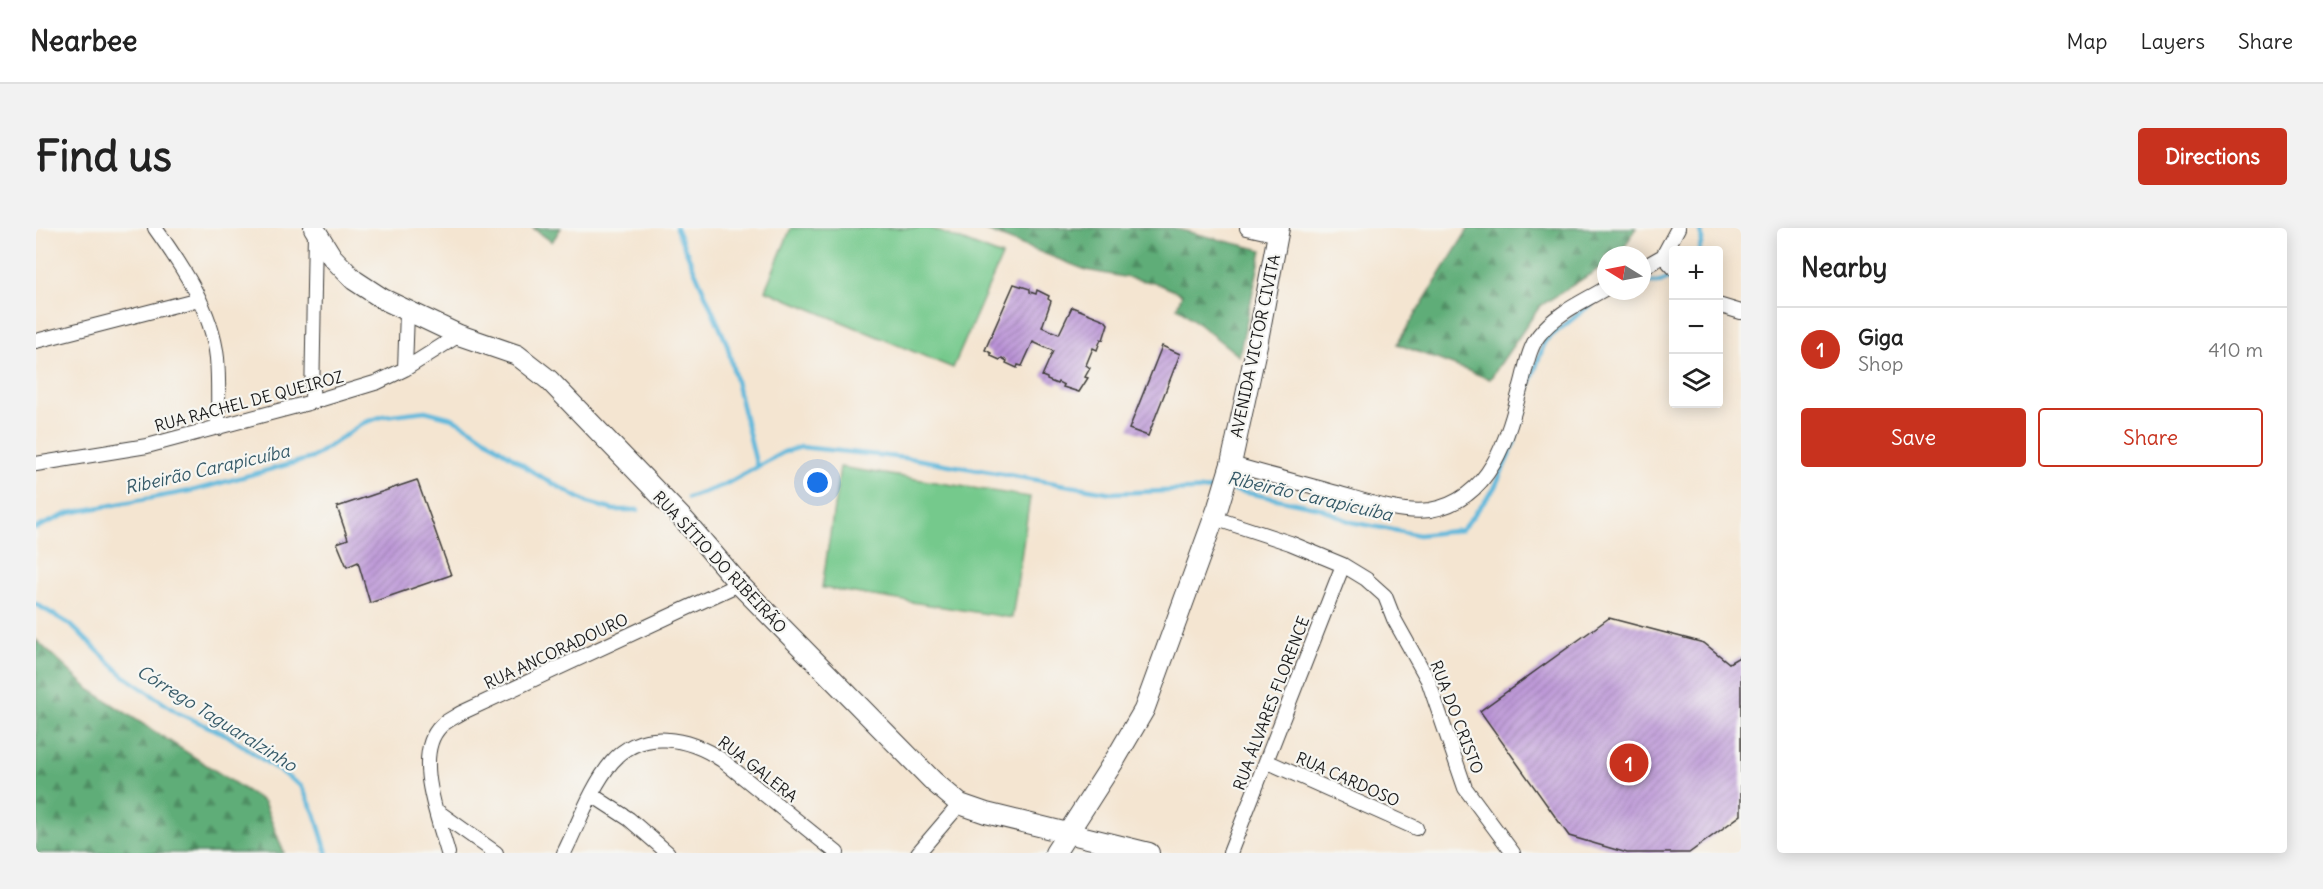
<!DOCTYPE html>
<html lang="en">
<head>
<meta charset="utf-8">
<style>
  :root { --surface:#fff; --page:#f2f2f2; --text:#222; --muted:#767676; --line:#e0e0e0; --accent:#c8321e }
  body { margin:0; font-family:Delius,sans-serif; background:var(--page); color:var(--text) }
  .controls { position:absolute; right:18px; top:18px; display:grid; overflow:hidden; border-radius:6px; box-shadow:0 3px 15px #0003 }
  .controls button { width:54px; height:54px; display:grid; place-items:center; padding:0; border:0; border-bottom:2px solid var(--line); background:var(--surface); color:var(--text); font:30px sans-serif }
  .compass { position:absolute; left:1561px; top:18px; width:54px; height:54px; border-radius:50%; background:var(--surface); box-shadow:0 3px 15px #0003; rotate:280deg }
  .you { position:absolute; left:782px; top:255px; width:21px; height:21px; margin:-15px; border:4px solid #fff; border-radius:50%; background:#1a73e8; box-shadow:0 0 0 9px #1a73e833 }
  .badge { display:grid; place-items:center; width:39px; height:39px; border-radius:50%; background:var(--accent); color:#fff; font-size:20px; font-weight:700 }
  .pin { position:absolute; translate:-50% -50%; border:3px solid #fff; box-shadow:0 2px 6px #0006 }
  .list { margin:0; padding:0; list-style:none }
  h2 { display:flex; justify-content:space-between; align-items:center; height:78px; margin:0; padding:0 24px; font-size:26px }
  h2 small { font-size:20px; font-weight:400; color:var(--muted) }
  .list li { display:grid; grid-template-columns:39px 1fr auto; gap:18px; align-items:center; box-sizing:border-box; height:84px; padding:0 24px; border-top:2px solid var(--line) }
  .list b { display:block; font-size:22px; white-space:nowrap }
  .list p { margin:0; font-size:20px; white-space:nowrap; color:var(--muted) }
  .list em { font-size:20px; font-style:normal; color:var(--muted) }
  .actions { display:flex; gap:12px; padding:18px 24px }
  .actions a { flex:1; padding:14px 0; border:2px solid var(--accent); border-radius:6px; text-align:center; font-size:21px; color:var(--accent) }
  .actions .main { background:var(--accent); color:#fff }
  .icon { flex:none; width:33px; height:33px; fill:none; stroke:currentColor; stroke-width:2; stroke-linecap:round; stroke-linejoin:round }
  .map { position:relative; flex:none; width:1705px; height:625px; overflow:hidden; border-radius:6px }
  header { display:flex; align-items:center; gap:36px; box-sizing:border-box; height:84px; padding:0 30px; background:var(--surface); border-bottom:2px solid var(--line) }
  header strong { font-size:28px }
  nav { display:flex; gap:33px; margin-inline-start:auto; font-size:21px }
  .intro { display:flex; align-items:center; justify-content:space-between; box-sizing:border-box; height:144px; padding:0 36px }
  h1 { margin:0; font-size:42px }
  .button { padding:15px 27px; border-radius:6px; background:var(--accent); color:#fff; font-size:21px; font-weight:700 }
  main { display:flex; gap:36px; padding:0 36px }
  aside { flex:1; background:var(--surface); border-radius:6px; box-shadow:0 3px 15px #0003 }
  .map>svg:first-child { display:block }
  .forest { fill:url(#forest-firs); stroke:#3e644a; stroke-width:1.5 }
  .garden { fill:#74c98c; stroke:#487254; stroke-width:1.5 }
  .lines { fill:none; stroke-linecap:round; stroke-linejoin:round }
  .stream { stroke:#5eb8db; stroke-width:4.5 }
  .building { fill:url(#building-hatch) }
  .minor-casing { stroke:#3c3a37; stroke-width:16 }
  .secondary-casing { stroke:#3c3a37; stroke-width:22 }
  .minor { stroke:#fff; stroke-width:14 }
  .secondary { stroke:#fff; stroke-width:20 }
  .labels { text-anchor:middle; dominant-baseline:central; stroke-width:4.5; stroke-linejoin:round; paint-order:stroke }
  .street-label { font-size:16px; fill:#1c1c1c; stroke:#f6f6f2 }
  .water-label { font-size:18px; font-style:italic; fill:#365a68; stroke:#f6f6f2 }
</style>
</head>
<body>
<header>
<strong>Nearbee</strong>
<nav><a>Map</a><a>Layers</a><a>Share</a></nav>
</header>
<div class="intro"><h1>Find us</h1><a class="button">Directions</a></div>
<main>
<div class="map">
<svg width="1705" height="625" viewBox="0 0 1705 625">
  <defs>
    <pattern id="forest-firs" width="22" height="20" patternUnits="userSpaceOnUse" patternTransform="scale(1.5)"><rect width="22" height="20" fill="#5fad78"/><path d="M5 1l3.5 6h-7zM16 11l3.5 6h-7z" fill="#4e8c62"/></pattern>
    <pattern id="building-hatch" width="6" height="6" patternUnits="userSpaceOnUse" patternTransform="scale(1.5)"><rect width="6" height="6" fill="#b992d6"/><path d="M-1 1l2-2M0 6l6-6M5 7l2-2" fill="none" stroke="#9676ad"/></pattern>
  </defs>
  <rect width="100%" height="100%" fill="#f6f6f2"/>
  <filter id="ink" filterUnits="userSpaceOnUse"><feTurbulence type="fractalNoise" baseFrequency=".0167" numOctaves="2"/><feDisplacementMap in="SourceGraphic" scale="12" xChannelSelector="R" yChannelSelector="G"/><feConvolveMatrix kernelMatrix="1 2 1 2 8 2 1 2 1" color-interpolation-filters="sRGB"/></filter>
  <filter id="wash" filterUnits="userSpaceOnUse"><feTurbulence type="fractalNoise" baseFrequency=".008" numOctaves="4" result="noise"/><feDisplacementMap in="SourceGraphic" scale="24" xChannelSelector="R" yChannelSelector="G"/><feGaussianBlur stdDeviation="1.35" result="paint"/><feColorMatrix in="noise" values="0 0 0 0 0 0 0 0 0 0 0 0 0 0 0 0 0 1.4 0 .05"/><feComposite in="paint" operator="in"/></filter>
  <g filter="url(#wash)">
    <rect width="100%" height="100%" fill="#f4e5d1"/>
    <path class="forest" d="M497,0H525L516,14Z
      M943,0H1137L1226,22L1203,128L1141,79L1146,66L1120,55L1050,42Z
      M1433,0H1600L1584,26L1570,27V36L1504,78L1454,151L1361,116Z
      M0,412L54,462L228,574L248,625H0Z"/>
    <path class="garden" d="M755,0H894L966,28L917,140L729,62Z
      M804,239L994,269L976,390L786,360Z"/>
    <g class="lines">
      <path class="stream" d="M640,0L691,116L721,239
        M1663,22L1666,13L1665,0
        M1606,54H1625L1634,50
        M1567,69L1581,63
        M1193,261L1284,280L1315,294L1383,307L1426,302L1458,261L1478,216L1491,164L1509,113L1555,76
        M652,270L688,257L748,224L765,219L879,231L1076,265L1182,261
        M0,300L33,285L159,262L276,230L327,195L348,188L389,183L416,190L437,202L500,246L552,275L578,282H602
        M0,376L35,397L87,447L142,485L191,507L265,558L279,586L291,625"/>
    </g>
    <g id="blocks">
      <path class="building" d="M978,56L994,61V64L1000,66L1001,62L1013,68L1012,71L1015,73L1006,99L1023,106L1036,79L1069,92L1072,96L1067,112L1065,111L1061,122L1057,120L1050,137L1054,140L1049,149L1052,150L1043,164L1027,159L1028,157L1022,154L1021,156L1011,152V150L1006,148L1017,123L997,114L986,138L982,137L981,140L970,135L971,133L966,130L964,132L955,128V125L949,122Z
        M1126,118L1144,126L1112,208L1093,201Z
        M381,252L415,347L334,375L322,334L311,339L301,315L312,311L301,279Z
        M1573,390L1668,415L1693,435L1705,428V587L1653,625H1591L1533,608L1444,483Z"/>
    </g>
  </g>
  <g filter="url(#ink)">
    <use href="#blocks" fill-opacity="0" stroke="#3c3a37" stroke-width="1.5"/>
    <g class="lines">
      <g class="minor-casing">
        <path id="minor" d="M119,0C146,38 176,82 181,130C183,153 182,177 182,200
          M1211,0L1242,7
          M1627,28L1638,40
          M1606,40L1627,28L1642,0
          M1682,77L1705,84
          M0,113L163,71
          M369,141L371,84
          M276,174L279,3
          M0,236L111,218L276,174L342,154L369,141L423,107
          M1195,236C1230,246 1265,255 1301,265C1329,273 1364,286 1394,282C1455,272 1472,209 1485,158C1490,141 1492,121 1503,107C1520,85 1547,74 1570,60
          M1178,290L1254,315L1307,337L1330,351L1349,368L1358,391L1392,452L1429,560L1477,625
          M1230,533L1380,600
          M556,567L593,591L632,625
          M401,583L460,625
          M412,625C403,592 376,526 405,498C410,493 419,489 425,485L703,356
          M528,625C543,595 555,559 576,534C606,499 653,510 686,532L801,625
          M882,625L924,576
          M1194,625L1307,337"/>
      </g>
      <g class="secondary-casing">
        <path id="secondary" d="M278,0L296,29L318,52L347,71L423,107L481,127L513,152L650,294L703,356L898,554L924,576L950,585L1113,625
          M1019,625L1080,530L1108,482L1182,279L1195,236L1222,112L1243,0"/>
      </g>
      <use href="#minor" class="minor"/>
      <use href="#secondary" class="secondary"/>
    </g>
  </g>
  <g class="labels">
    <g class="street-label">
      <text transform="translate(1219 118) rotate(-78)">AVENIDA VICTOR CIVITA</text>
      <text transform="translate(213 173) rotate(-15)">RUA RACHEL DE QUEIROZ</text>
      <text transform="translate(684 334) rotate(47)">RUA SÍTIO DO RIBEIRÃO</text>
      <text transform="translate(520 423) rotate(-25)">RUA ANCORADOURO</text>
      <text transform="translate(1235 475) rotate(-69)">RUA ÁLVARES FLORENCE</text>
      <text transform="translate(1421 489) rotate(69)">RUA DO CRISTO</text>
      <text transform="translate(722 541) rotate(38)">RUA GALERA</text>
      <text transform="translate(1312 551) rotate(24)">RUA CARDOSO</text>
    </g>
    <g class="water-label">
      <text transform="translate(171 241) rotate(-13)">Ribeirão Carapicuíba</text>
      <text transform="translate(1274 268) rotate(13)">Ribeirão Carapicuíba</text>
      <text transform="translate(181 490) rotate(32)">Córrego Taguaralzinho</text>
    </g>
  </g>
</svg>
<div class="controls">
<button>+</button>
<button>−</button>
<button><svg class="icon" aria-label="layers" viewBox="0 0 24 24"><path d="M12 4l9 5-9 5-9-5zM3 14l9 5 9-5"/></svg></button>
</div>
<svg class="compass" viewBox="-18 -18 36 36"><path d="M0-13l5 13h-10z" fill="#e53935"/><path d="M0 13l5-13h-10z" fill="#767676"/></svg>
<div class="you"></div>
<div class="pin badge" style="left:1593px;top:535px">1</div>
</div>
<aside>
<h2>Nearby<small></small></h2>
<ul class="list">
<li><span class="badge">1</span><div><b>Giga</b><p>Shop</p></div><em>410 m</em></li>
</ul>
<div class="actions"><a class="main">Save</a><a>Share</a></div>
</aside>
</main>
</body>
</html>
